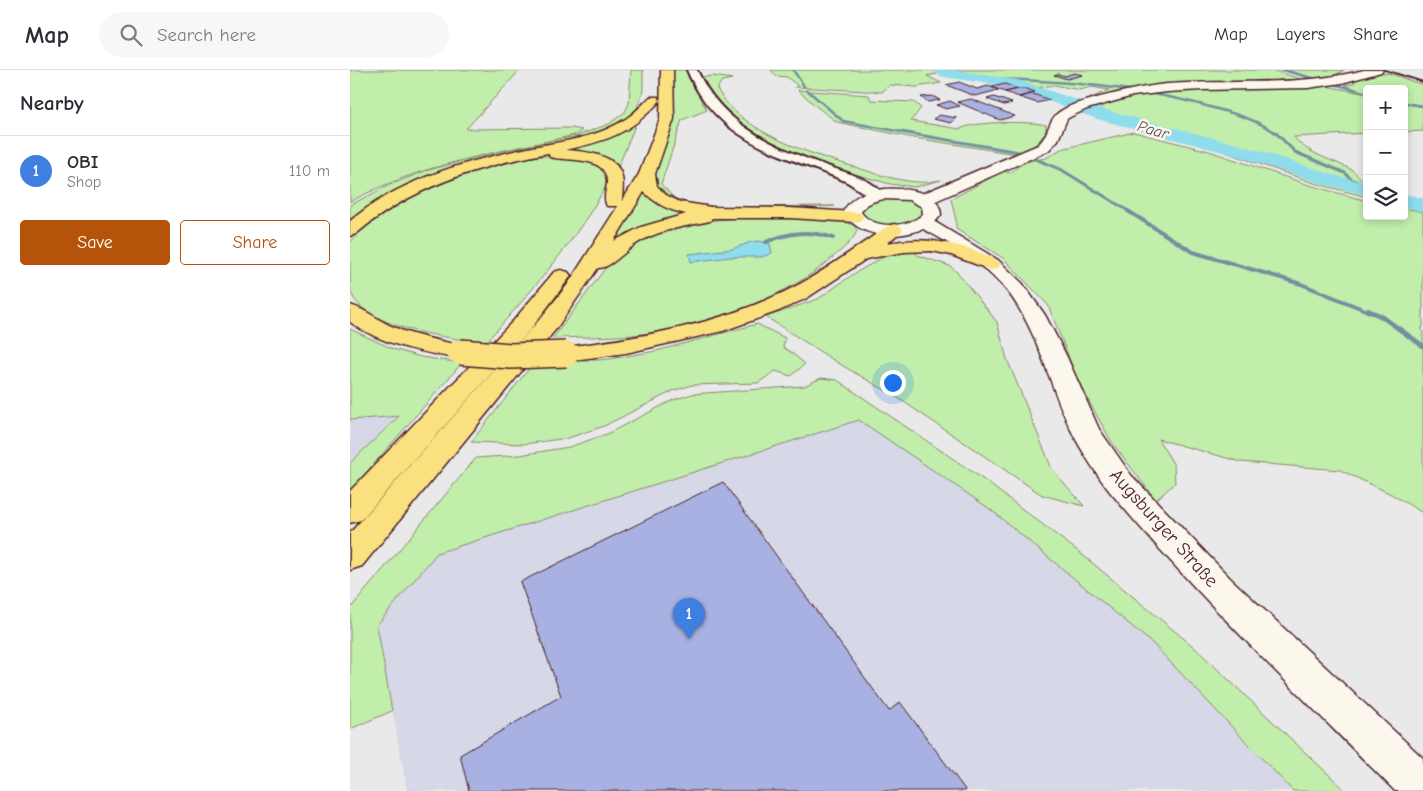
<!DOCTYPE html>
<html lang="en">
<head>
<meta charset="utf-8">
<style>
  :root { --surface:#fff; --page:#f7f7f7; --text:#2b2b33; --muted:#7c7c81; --line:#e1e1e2; --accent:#b45309 }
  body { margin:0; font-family:"Comic Neue",sans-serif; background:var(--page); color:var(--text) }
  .controls { position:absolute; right:15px; top:15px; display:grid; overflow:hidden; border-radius:5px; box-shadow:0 2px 8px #0003 }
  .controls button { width:45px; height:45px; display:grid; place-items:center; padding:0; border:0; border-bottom:1px solid var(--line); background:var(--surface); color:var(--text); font:25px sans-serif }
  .you { position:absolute; left:542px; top:312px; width:18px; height:18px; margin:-12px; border:4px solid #fff; border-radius:50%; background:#1a73e8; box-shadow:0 0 0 8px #1a73e833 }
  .badge { display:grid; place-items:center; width:32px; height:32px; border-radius:50%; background:var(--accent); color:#fff; font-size:16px; font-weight:700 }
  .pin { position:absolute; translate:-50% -41px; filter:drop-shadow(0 1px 2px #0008) }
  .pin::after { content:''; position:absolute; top:26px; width:18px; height:15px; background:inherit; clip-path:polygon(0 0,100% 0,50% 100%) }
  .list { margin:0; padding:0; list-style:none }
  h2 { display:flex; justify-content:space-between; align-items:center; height:65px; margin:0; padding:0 20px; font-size:21px }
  h2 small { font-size:16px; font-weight:400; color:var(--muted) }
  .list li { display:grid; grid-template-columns:32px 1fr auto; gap:15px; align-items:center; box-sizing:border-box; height:70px; padding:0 20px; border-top:1px solid var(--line) }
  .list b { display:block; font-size:19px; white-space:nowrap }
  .list p { margin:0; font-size:16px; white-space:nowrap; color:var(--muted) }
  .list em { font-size:16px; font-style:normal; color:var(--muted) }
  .actions { display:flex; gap:10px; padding:15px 20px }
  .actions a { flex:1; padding:11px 0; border:1px solid var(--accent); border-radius:5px; text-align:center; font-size:18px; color:var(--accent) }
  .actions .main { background:var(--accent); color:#fff }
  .icon { flex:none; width:28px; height:28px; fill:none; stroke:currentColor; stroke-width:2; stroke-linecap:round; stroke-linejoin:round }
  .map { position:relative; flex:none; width:1073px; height:721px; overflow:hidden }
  header { display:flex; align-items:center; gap:30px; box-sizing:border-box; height:70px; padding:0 25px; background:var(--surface); border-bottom:1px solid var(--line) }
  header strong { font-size:24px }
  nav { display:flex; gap:28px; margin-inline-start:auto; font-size:18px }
  .search { width:350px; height:45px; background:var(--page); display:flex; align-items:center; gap:12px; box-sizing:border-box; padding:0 18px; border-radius:28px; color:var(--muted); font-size:19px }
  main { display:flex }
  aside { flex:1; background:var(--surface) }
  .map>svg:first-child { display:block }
  .built { fill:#d6d8e7 }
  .green { fill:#c1eeab; stroke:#86866b }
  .water { fill:#8edcec; stroke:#73909f }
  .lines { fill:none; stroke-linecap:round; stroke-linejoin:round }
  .stream-far3 { stroke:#73909f; stroke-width:2.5 }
  .stream-far2 { stroke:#73909f; stroke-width:3 }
  .stream-far1 { stroke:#73909f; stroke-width:4 }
  .stream { stroke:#73909f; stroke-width:5 }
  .river { fill:#8edcec; fill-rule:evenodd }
  .building { fill:#a8b1e1; stroke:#4a1f2b }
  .minor-casing { stroke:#4a1f2b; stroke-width:4 }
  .tertiary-casing { stroke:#4a1f2b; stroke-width:3 }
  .secondary-casing { stroke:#4a1f2b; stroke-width:3 }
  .trunk-casing { stroke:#4a1f2b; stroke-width:3 }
  .minor { fill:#fbf7ec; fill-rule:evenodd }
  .tertiary { fill:#fbf7ec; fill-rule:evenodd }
  .secondary { fill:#fbf7ec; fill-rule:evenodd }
  .trunk { fill:#fbe080; fill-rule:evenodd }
  .rail { stroke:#4a1f2b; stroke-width:2 }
  .trunk-bridge-casing { stroke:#4a1f2b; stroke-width:28; stroke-linecap:butt }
  .trunk-bridge { stroke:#fbe080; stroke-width:25 }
  .labels { text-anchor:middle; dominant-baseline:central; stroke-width:5; stroke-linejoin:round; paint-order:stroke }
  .far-water-label { font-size:16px; font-style:italic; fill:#5b4e5b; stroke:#fbf7ec }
  .street-label { font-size:19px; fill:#4a1f2b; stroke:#fbf7ec }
</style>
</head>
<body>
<header>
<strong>Map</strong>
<div class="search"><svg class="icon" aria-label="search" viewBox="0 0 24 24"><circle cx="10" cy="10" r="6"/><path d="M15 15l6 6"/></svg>Search here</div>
<nav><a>Map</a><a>Layers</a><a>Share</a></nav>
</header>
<main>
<aside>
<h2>Nearby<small></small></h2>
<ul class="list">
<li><span class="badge" style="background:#3f7fe0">1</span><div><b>OBI</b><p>Shop</p></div><em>110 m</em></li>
</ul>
<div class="actions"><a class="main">Save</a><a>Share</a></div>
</aside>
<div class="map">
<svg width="1073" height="721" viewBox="0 0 1073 721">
  <rect width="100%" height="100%" fill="#eae9ea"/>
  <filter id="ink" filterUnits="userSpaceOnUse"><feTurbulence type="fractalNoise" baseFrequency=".02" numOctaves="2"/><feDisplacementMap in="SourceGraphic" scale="10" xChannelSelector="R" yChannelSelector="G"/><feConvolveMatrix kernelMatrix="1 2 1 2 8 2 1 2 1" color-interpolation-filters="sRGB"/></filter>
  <g filter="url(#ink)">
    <path class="built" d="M50,345L0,393V350Z
      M509,350L640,439L802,573L943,721H57L27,555L87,483Z"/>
    <path class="green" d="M0,0H170L116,59L222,58L232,60L225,65C148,83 70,93 0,132Z
      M281,0H293V21L286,41L270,54L235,68L152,86L29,131L0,150V135L42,114L75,101L155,80L226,66L259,54L275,42L279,33Z
      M323,0H336L338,7L357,40L332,50L311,114L325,129L344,134L373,137L485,136L404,139L349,138L313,127L302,109C316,68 326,44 323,0Z
      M421,0H583L592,3L577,6L591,13L566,17L540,15L532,22L445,17L448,16L437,7L426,6Z
      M594,0H921L958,11L799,16L746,29L741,28L759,20L741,17L730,20L703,15L681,19L669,13L650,9Z
      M930,0H994L972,12Z
      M1027,2L1041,4L1073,15V36L1054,32V19H1017V23L995,15L1005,13L1003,10Z
      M363,6L382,9L372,11L367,19C392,64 462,84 508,98C527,104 548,111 568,112C575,113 584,111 591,110L565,117L540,114L462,92L419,74L395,60L371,39L349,7Z
      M976,16L1017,24V63L944,67C956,84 984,90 1002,100C1007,104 1010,109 1017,112V127L964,113L864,78L728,42L765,30L811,19Z
      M448,20L519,25L521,30L564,32L571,38L561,51L610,59C625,51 679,51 696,55V63L684,76L666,84L564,68L487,52L467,37Z
      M1054,33L1073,37V61L1054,62Z
      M287,51L268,97L248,86L206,81Z
      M784,62L859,81L959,115L1017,131V146H1054V138L1073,142V258L1071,259L1073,261V443L1041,424L990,400L891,392L808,369L824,395L825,413L806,430L763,374L743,339L727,308L698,235L653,188L606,159V150L601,129L653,101L660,103L674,92L696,88L711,79Z
      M189,86L228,87L254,96L259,111C226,171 180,223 135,273C101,268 15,259 1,223C0,215 0,183 0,173C39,122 128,95 189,86Z
      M294,119L342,142L261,176Z
      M541,124L580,135L566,156H518L504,135Z
      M391,148L490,150L503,155L507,160C504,171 491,180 482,188C440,226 358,255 302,263C269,267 236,267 203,268L254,200L276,178L289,169L340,152Z
      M564,179L567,185L600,196L608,203L647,252L657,289L702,399L734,436L692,425L545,326L488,293L416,247L468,229L505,203L541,183Z
      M407,254L435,268L433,277L442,283L455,294L441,306L425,301L408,313L342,315L323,321L254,356L218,368L174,374L121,372L182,295L260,289L306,281Z
      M0,259L43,279L71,287L112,293L0,421V393L49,346L0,350Z
      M471,308L487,310L630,407L729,482L844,577L996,721H943L802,573L640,439L509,350L87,483L27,555L42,641L0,659V539L126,388L170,385L219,377L257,364L323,330L342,324L454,316Z"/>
    <path class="water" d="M409,171L420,174L422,183L412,187H381L341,192L339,184L382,179L401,172Z"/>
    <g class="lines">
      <path class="stream-far3" d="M443,0L454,16
        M933,0L1017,23
        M629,8C708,11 790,16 867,39C887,44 909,51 926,63
        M457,20L493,51L557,63
        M1054,33L1073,36"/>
      <path class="stream-far2" d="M551,62L669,82L712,100L780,142
        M925,62L945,82L995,103L1001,109L1017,116"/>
      <path class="stream-far1" d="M778,141L843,182L951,214L1020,242
        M416,172C440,162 458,160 483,168"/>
      <path class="stream" d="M1017,240L1031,246L1073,276"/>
      <path class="river" d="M584,0H604L668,10L759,41L898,77L984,105L1017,113V125L970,113L884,85L747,49L660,17L595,7L590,6Z
        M1054,124L1073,128V142L1054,137Z"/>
    </g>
    <path class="building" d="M724,3L733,5L717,9L704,5L708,4L715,6Z
      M609,12L627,19L638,16L649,20L625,26L596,15Z
      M655,14L668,19L655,22L642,17Z
      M668,19H677L685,22L669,27L655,22Z
      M683,24L700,30L687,33L669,27Z
      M582,26L590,30L578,32L571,27Z
      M644,27L662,33L654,35L637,29Z
      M621,29L665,46L650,50L607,32Z
      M600,31L610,36L596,39L586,35Z
      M589,45L607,48L601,53L583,49Z
      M373,412L539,641L550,632L616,721H119L110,685L211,626L170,512Z"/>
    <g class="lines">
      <g class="minor-casing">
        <path id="minor" d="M337,0H347C372,55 425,78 480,97C497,103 522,109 534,125L532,128C520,131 506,116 495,111C430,83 368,73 337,0Z"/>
      </g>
      <g class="tertiary-casing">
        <path id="tertiary" d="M1014,0H1033L1031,2L992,13L958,18L852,20L817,22L783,26L737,39L720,47L717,49L708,70L698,81L579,134H567L565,130L567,126L688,75C699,65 698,51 708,43C719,34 737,31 750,27C772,22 794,16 817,14C883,9 949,17 1014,0Z"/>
      </g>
      <g class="secondary-casing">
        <path id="secondary" d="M534,119C553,118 590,120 591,145L585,152L648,190L672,213L695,245L716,285L749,359L781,405L880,508L1073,688V721H1045C949,624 849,528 761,423C749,408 731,380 722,362C699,316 690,264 658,222C639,198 601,173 573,159C545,169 511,169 493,142C502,125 516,122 534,119ZM534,129L559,130L572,137L573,144C558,158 523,160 511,142C515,133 525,131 534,129Z"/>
      </g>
      <g class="trunk-casing">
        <path id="trunk" d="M311,0H323L324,49L305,104L307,116L316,125L330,132L361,137L440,138L504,142L510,143L513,147L510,151L504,152L440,148H362L360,151C334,157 310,159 286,174C275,181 260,199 248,198L206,259L12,496L0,500V463L190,249L218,214L268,136H257C253,129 256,121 257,113C258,85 218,92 200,87L198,83C128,96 61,117 6,164L0,166V151C47,112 106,94 164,81C201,72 241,71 274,50C284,44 292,35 300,27H308L310,30L308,33C279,64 257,71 215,80C234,81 268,84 272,107C274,115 272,123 272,131L289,104L310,49ZM294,122C307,135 319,140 336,144L291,157L264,171Z
          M544,154L550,156L553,160L537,173C570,167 599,171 631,183C638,186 646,188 651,194L648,198L641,200L601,185L582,181L554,182L516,189L457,228L429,241L373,261L276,283L216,291L208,289L204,284L208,279L216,277C294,267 372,254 442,218C476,201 506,177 538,156Z
          M211,200L218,202L221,206L180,260L11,450L0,453V421L164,250L204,202Z
          M0,235C16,239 30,252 46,258C69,268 94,271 118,277L122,282L118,287L110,289C72,282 32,275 0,252Z"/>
      </g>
      <use href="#minor" class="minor"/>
      <use href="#tertiary" class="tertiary"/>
      <use href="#secondary" class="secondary"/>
      <use href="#trunk" class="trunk"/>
      <path class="rail" d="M1035,0L1073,12"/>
      <g class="trunk-bridge-casing">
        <path id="trunk-bridge" d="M110,282L161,286L216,284"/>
      </g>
      <use href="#trunk-bridge" class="trunk-bridge"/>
    </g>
  </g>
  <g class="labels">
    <g class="far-water-label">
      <text transform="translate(803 60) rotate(16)">Paar</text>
    </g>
    <g class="street-label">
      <text transform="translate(814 458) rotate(48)">Augsburger Straße</text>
    </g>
  </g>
</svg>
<div class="controls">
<button>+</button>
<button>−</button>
<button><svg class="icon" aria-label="layers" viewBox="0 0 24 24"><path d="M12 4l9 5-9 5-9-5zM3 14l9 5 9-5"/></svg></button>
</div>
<div class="you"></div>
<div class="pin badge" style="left:339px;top:569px;background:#3f7fe0">1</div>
</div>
</main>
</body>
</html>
